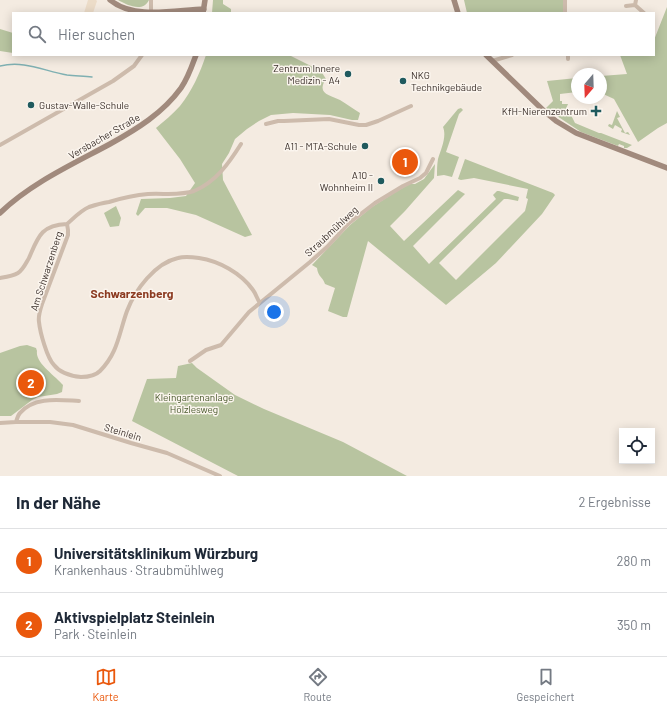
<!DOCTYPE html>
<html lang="de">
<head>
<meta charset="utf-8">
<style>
  :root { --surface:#fff; --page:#f6f6f7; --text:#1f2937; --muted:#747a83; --line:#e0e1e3; --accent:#ea580c }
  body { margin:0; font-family:Barlow,sans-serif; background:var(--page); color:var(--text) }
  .controls { position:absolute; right:12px; bottom:12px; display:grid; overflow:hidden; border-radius:0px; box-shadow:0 2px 10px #0003 }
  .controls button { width:36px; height:36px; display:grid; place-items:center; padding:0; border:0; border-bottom:1px solid var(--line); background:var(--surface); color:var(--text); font:20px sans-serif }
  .compass { position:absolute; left:571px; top:68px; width:36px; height:36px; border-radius:50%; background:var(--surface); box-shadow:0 2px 10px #0003; rotate:199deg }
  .you { position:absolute; left:274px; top:312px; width:14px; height:14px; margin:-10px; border:3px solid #fff; border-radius:50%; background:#1a73e8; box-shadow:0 0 0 6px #1a73e833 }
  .badge { display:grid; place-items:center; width:26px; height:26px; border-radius:50%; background:var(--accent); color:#fff; font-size:13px; font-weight:700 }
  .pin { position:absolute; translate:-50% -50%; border:2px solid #fff; box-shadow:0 1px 4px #0006 }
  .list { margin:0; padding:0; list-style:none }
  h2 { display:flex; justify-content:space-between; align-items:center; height:52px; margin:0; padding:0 16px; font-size:17px }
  h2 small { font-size:13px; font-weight:400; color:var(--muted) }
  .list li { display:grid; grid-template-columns:26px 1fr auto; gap:12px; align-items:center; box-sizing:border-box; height:64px; padding:0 16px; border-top:1px solid var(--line) }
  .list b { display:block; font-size:15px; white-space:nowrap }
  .list p { margin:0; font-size:13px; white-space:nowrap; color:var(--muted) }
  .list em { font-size:13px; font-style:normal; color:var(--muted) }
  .icon { flex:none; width:22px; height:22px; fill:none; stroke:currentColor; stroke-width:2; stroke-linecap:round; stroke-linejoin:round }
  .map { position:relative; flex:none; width:667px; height:476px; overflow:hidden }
  .search { position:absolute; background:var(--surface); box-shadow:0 2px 10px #0003; left:12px; right:12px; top:12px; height:44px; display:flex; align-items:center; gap:10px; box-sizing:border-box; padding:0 14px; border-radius:0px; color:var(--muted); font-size:15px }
  .sheet { height:180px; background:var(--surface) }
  nav { display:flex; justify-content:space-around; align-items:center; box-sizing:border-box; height:56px; border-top:1px solid var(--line); background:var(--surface); font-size:11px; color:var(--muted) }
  nav a { display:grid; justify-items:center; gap:2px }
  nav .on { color:var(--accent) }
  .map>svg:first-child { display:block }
  .green { fill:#b8c4a0 }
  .plaza { fill:#ecdcc8 }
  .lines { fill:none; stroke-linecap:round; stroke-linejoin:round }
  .stream { stroke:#7fb0b2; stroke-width:1.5 }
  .street { stroke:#cdbbac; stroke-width:4 }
  .secondary { stroke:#a18a7d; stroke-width:5.5 }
  .poi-dot { fill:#1f5a5e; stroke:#fbf5ee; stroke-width:1.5 }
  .labels { text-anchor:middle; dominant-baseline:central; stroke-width:3; stroke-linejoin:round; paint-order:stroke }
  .poi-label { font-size:10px; fill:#3b302b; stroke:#fbf5ee; text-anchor:end }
  .street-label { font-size:10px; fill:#3b302b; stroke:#fbf5ee }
  .park-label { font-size:10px; fill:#4a5a2e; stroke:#fbf5ee }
  .quarter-label { font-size:12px; font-weight:bold; fill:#8c3b22; stroke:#fbf5ee }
</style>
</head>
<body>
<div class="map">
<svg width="667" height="476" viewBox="0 0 667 476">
  <rect width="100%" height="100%" fill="#f4ebe1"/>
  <path class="green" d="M118,0H149C143,13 127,5 118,0Z
    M213,0H223V4L231,9V13H212Z
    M464,0H563V13H467Z
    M667,7V123L658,128L638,142L614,99L601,93V76L627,74L620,55H654V40Z
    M0,29L13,33V53L0,51Z
    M206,55H289L321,71L326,79C316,94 330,95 340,100C347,104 353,109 360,113L358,120H352L330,115L293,113L271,115L259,121L247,129L235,139L229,153L222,164L223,180L252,235L245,237L196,215L167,208H145L138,216L136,214L141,199L170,198L186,196L195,183L180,159L156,128C164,121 173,114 180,106C192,91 200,73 206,55Z
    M577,78V92L560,94V101H562V104H568L565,111L566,115L570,113L575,123L599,133H601L632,145L627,148H624V146L619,144L618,146L581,132L560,118L546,108L553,101L547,81Z
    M461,108L463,110L459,114L446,152L459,157L452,177L444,175L437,176C437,170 437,165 438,159C441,149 447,137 443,127L458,109Z
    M617,111L620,117L617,118L625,133L628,132L630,135L621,132L622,129L615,125L613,129L608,126L609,124L612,125Z
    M465,159L553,193L555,195L542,214L496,263L446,305L368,241L347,317H343L328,311L335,288L325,284C323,277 318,277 317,268L312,265L350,225L372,207L397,191L410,184H415L424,179L435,164L434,178L405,211L390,226L404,241L458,190L465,194L413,246L429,264L496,199L493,195L497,191H499L519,197L518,201L508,199H504L439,263L456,280L525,211L528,199L526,198L528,189L474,178L461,180L458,179Z
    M116,206L121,218L119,226L110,227L104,213Z
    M27,345L36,348L37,351C35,363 56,376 63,385L62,392L57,394L38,397L32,400L11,416H0V353L20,346Z
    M192,363L197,368L235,395L264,409L343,442L407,476H238L132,421L147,379L176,378L178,366Z"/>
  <path class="plaza" d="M88,0H96L97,1L93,13H84Z"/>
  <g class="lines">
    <path class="stream" d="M0,66C24,60 44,71 67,75C75,76 84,76 92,77"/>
    <path class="street" d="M565,0V13
      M636,0L635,5L644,13
      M626,6L635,5
      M151,13V0
      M568,55V59
      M492,61L512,55
      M266,124L278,121H284L329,119L359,125H366L378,121L411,106
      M0,145L113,81L134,66L142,55
      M67,224L68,230V235L42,304C40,310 38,316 39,322C40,332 47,358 54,365C60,373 71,376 81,377C88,377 95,376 100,371C118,353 119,333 127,311C135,290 155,263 178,258C185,256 192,257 199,258C219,261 241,273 253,290C256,294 257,299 260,303
      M0,278C6,277 13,276 18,273C23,270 26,263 29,258C38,237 41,225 67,224C74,218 80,211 89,207C95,205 102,203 109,202C122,198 135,195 148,194C163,193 180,196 194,191C216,182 229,163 241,144
      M190,361L206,350L221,345L249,312L310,262L327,247L349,223L375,203L403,186L420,178L426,173L433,159
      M16,422C17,419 18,415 20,413C34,396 60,400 79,401
      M0,423L16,422H50L73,425L131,443L167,453L220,476"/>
    <path class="secondary" d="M110,0C134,20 175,10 204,9
      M454,0L458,13
      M203,13L205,0
      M486,55L544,111L556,121L576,133L667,168
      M0,213C31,183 73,164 110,144C137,129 163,113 181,88C188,78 192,66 196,55"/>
  </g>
  <g class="poi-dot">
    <circle cx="348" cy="74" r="4"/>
    <circle cx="403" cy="81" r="4"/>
    <circle cx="31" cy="105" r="4"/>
    <path d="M594 105h4v4h4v4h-4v4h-4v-4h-4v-4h4z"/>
    <circle cx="365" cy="146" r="4"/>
    <circle cx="381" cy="181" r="4"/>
  </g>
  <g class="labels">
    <g class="poi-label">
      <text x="340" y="68">Zentrum Innere<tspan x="340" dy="12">Medizin - A4</tspan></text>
      <text x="411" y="75" text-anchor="start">NKG<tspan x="411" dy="12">Technikgebäude</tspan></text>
      <text x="39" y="105" text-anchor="start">Gustav-Walle-Schule</text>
      <text x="587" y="111">KfH-Nierenzentrum</text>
      <text x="357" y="146">A11 - MTA-Schule</text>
      <text x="373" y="175">A10 -<tspan x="373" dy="12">Wohnheim II</tspan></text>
    </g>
    <g class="street-label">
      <text transform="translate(104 136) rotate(-30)">Versbacher Straße</text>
      <text transform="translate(331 231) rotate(-43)">Straubmühlweg</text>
      <text transform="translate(46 271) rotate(-72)">Am Schwarzenberg</text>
      <text transform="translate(123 432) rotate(17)">Steinlein</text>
    </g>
    <g class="park-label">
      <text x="194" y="397">Kleingartenanlage<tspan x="194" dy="12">Hölzlesweg</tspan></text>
    </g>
    <g class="quarter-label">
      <text x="132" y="293">Schwarzenberg</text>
    </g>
  </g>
</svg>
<div class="controls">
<button><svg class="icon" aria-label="locate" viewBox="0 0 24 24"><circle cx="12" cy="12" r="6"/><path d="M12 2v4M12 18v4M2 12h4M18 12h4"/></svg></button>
</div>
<svg class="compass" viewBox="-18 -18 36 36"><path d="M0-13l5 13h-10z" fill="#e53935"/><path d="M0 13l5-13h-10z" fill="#747a83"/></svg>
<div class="you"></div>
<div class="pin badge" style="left:405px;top:162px">1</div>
<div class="pin badge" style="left:31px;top:383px">2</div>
<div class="search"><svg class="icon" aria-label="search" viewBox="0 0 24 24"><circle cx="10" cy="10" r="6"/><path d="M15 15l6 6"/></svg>Hier suchen</div>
</div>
<section class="sheet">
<h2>In der Nähe<small>2 Ergebnisse</small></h2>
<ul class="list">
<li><span class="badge">1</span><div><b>Universitätsklinikum Würzburg</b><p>Krankenhaus · Straubmühlweg</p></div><em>280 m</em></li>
<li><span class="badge">2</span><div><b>Aktivspielplatz Steinlein</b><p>Park · Steinlein</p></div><em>350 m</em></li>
</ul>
</section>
<nav>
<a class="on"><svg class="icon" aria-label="map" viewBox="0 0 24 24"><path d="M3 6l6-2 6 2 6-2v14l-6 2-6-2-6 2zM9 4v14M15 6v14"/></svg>Karte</a>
<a><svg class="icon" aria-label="directions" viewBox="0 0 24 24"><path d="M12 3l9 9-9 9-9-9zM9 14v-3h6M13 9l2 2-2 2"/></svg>Route</a>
<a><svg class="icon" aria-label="saved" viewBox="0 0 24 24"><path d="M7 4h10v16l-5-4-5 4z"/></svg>Gespeichert</a>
</nav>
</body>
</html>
